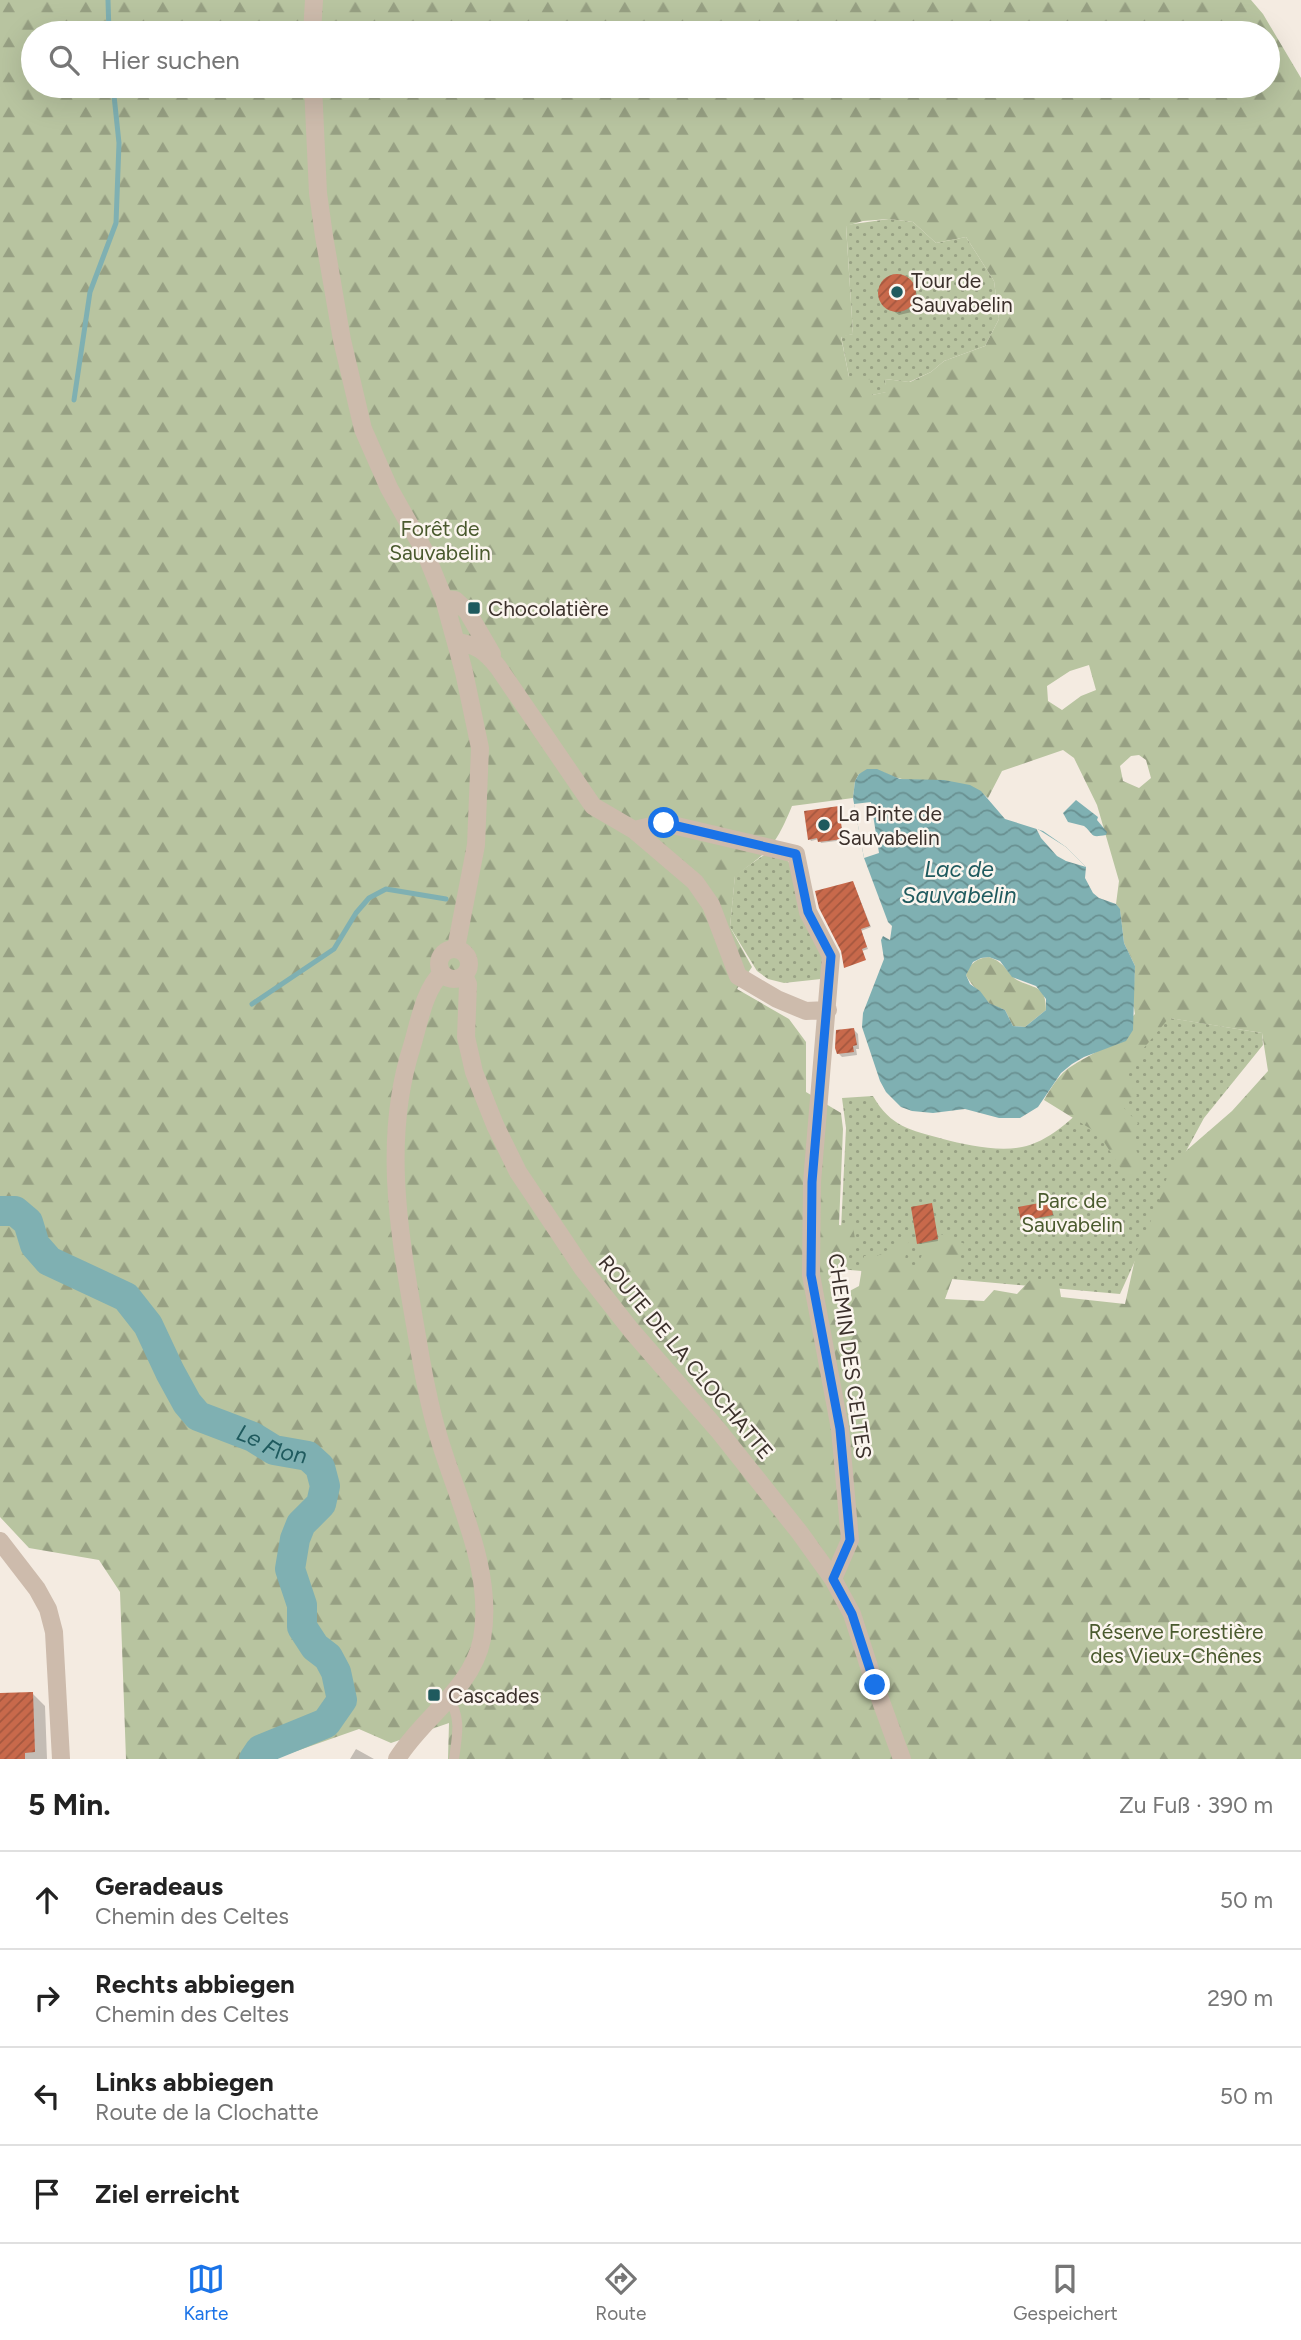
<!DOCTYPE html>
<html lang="de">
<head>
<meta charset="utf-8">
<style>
  :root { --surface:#fff; --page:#f6f6f6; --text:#222; --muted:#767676; --line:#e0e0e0; --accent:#1a73e8 }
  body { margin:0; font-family:Figtree,sans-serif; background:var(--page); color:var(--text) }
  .stop { position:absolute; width:21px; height:21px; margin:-16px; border:5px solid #1a73e8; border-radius:50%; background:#fff }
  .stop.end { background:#1a73e8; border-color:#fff; box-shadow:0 2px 7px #0008 }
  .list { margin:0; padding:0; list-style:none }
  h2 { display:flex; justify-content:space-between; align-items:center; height:91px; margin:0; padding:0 28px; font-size:30px }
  h2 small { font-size:23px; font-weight:400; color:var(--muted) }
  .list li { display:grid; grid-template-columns:46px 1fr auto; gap:21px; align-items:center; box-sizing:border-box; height:98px; padding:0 28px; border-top:2px solid var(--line) }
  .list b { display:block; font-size:26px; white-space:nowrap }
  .list p { margin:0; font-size:23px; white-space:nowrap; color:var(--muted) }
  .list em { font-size:23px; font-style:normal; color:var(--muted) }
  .icon { flex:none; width:38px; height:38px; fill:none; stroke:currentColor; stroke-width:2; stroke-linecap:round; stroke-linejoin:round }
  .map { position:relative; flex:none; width:1301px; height:1759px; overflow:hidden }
  .search { position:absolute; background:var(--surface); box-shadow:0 7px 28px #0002; left:21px; right:21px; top:21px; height:77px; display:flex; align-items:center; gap:18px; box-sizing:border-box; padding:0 24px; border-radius:38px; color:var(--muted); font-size:26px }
  .sheet { height:483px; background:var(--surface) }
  nav { display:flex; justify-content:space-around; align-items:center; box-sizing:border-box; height:98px; border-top:2px solid var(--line); background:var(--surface); font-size:19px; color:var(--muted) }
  nav a { display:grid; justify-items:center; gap:4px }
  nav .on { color:var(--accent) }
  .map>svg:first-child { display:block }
  .grass { fill:url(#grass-dots) }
  .forest { fill:url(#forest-firs); fill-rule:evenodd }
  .water { fill:url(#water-waves); fill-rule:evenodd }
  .pier { fill:#f4ebe1 }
  .shadow { fill:#0003 }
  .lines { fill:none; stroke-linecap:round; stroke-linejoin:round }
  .stream { stroke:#7fb0b2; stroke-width:5 }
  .river { stroke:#7fb0b2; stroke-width:30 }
  .building { fill:url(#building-hatch) }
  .lane { stroke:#cdbbac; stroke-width:10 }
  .street { stroke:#cdbbac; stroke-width:18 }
  .route { stroke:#1a73e8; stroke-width:9 }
  .poi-dot { fill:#1f5a5e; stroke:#fbf5ee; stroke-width:2.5 }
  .labels { text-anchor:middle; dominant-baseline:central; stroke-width:5; stroke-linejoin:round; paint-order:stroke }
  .poi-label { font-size:21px; fill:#3b302b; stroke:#fbf5ee; text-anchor:start }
  .park-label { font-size:21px; fill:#4a5a2e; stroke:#fbf5ee }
  .street-label { font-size:21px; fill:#3b302b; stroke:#fbf5ee }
  .water-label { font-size:23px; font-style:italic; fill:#1f5a5e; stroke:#fbf5ee }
</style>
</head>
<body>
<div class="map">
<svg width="1301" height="1759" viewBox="0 0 1301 1759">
  <defs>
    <pattern id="grass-dots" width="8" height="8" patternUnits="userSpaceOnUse" patternTransform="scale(1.75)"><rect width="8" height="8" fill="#b8c4a0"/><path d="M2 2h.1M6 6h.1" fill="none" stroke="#97a083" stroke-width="1.8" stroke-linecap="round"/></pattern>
    <pattern id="forest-firs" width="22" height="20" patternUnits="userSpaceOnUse" patternTransform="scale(1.75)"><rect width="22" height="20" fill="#b8c4a0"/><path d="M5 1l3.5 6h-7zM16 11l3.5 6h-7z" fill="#97a083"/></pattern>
    <pattern id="water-waves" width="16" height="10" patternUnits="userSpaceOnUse" patternTransform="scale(1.75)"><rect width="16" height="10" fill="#7fb0b2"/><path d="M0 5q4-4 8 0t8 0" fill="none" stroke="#699091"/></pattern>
    <pattern id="building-hatch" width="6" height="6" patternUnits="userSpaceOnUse" patternTransform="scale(1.75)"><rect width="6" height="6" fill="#c8694b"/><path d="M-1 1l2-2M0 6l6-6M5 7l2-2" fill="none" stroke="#a4573f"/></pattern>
  </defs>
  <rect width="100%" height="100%" fill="#f4ebe1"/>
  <path class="grass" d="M889,219L913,222L936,243L966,237L994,281L999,319L985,346L944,361L931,372L909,382L885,379L887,392L872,395L849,377L841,336L853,334L846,225Z
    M770,851L786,859L792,866L823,951L821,979L784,983L768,979L757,971L730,927L735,875Z
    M1158,1016L1262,1033L1263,1045L1204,1118L1178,1166L1120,1294L839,1269L846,1128L842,1098L873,1096C891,1127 910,1130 943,1139C966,1145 998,1152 1022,1147C1072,1138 1128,1055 1158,1016Z"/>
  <path class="forest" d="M0,0H1251L1263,14L1301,78V1759H448L449,1723L391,1743L359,1729L274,1759H126L120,1592L99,1560L29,1548L0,1517ZM33,33H1268V86H33ZM889,219L913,222L936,243L966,237L994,281L999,319L985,346L944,361L931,372L910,382L885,379L886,392L872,395L869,377H849L841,337L853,334L846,226L863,221ZM1089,665L1096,690L1081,696L1062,710L1048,701L1047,686L1070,671ZM1063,750L1074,758L1097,805L1119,881L1116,904L1120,910L1124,943L1135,966L1133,1002L1135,1014C1123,1026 1110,1044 1096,1052C1066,1069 1062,1069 1044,1100L1099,1134L1130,1183L1144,1165L1129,1137L1138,1123L1122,1106L1137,1096L1126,1076L1143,1049L1169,1018L1262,1033L1268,1071L1232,1111L1172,1163L1155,1212L1137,1250L1125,1304L1061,1297L1058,1279H1031L1017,1294L994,1290L984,1301L945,1299L965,1244L933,1231L916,1268L904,1264L909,1238L877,1256H864L859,1286L844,1294L828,1280L856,1245L853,1227L839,1225L843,1129L841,1113L806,1092V1042L789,1019L737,989L752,967L730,927L735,876C770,850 775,847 792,806L853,798L855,781L859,774C886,767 879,774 902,779C930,786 965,775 988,798L1002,771ZM1139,755L1146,760L1151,778L1139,788L1123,781L1120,766L1131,756Z
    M989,957C1007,963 1008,976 1019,981C1036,989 1046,986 1046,1010L1025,1027L1013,1026L1005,1010C1001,1008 997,1008 994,1006C987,1003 969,982 966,975C970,963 977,958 989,957Z"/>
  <path class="water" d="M867,769H877L900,779L944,780L970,785L981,791L1005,819L1043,831L1066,847L1086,867L1085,878L1093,893L1099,898L1116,904L1120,909L1124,943L1135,966L1133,1030L1126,1041L1084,1057L1072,1064L1061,1073L1038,1107L1020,1118H999L965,1109L933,1113L912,1111L901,1107L886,1092L880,1081L862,1027L863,1013L884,959L881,940L883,936L890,940L892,926L888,922L864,858L853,798L855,781L859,774ZM989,957L1000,961L1012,977L1036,986L1046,999V1010L1025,1027L1013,1026L1005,1010L989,1003L980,991L970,984L966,975L973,962L981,958Z
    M1076,800L1098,817L1097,820L1107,832L1106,835C1089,838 1095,835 1084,826L1068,822L1063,813Z"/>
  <path class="pier" d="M871,802L879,853L864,858L854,804Z
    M1036,828L1066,847L1086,867L1066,861L1057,856L1041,838Z"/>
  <path class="shadow" d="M902,277L914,286L919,300L912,312L899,315L882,303L880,289L888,278Z
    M838,808L844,840L821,843L819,839L811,841L810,839Z
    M853,882L871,927L861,931L868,949L862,951Z
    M854,1030L858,1034L859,1049H856L857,1055L842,1057L838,1053Z
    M1050,1203L1054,1216L1023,1221Z
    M932,1206L938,1241L920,1244L919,1243Z
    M32,1693L45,1706L47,1759H0V1695Z
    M356,1749L374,1759H350Z"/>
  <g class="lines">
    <path class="stream" d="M108,0L109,33
      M74,400L90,292L116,223L119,143L113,86
      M252,1004L334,949L356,913L369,898L386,889L446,899"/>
    <path class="river" id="s1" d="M0,1211H15L28,1222L35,1245L49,1261L126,1297L148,1325L170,1372L187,1403L198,1416L253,1437L274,1450L308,1456L320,1467L325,1486L321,1504L301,1524L295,1539L290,1569L302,1605V1627L315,1647L328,1657L336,1672L342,1700L326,1723L260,1750L254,1759"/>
  </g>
  <path class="building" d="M878 293a19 19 0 1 1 38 0a19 19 0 1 1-38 0Z
    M839,806L843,839L818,842L817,838L808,840L804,811Z
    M853,881L870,926L861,929L867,947L862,949L866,960L844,968L841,951L819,908L815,891Z
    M854,1028L857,1045L853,1046L854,1052L837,1054L835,1048L836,1030Z
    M1050,1201L1053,1215L1021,1221L1018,1207Z
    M932,1203L938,1239L917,1244L911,1207Z
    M33,1692L35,1752L25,1753V1759H0V1693Z"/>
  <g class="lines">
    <path class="lane" d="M448,1698C462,1717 457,1736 454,1759"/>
    <path class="street" d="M312,33L314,0
      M313,86L318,193L324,236L342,340L363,429L389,488L425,552L444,599L464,672L480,748L476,845L456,948
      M444,599L455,600L467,611L492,654
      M456,642C476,644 485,651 498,667L593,806L634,830L695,882L711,905L738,976L777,999L806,1011L828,1010
      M634,830L664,823L796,854L808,912L831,956L812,1182L811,1275L840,1429L850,1540L833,1579
      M439 964a15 15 0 1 1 30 0a15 15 0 1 1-30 0Z
      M464,976L468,984L466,1037L474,1072L495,1125L518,1172L583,1269L631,1330L718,1430L800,1533L833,1579L852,1614L875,1685L902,1759
      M0,1541L37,1589L48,1609L54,1632L61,1759
      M397,1759C422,1718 472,1689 482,1639C494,1571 458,1502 439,1438C427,1399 421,1359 414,1319C398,1227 383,1136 412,1046C419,1023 424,990 442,973"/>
  </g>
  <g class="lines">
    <path class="route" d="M664,823L796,854L808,912L831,956L812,1182L811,1275L840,1429L850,1540L833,1579L852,1614L875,1685"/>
  </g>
  <g class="poi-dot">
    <circle cx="897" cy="292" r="7"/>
    <rect x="467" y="601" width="14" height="14" rx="3.5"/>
    <circle cx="824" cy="825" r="7"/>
    <rect x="427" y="1688" width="14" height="14" rx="3.5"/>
  </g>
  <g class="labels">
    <g class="poi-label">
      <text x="911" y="280">Tour de<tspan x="911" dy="24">Sauvabelin</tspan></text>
      <text x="488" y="608">Chocolatière</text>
      <text x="838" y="813">La Pinte de<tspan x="838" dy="24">Sauvabelin</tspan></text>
      <text x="448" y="1695">Cascades</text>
    </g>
    <g class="park-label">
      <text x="440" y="528">Forêt de<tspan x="440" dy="24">Sauvabelin</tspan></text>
      <text x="1072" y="1200">Parc de<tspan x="1072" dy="24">Sauvabelin</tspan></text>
      <text x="1176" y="1631">Réserve Forestière<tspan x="1176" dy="24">des Vieux-Chênes</tspan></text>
    </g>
    <g class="street-label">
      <text transform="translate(850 1356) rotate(82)">CHEMIN DES CELTES</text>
      <text transform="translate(686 1357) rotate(50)">ROUTE DE LA CLOCHATTE</text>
    </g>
    <g class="water-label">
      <text x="959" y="869">Lac de<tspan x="959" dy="26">Sauvabelin</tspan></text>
      <text stroke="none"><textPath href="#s1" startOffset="382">Le Flon</textPath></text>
    </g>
  </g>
</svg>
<div class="stop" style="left:664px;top:823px"></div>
<div class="stop end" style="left:875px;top:1685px"></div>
<div class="search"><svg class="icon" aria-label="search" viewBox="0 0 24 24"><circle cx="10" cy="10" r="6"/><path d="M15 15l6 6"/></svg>Hier suchen</div>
</div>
<section class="sheet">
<h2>5 Min.<small>Zu Fuß · 390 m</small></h2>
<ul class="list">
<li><svg class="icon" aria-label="ahead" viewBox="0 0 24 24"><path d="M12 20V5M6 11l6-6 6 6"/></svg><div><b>Geradeaus</b><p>Chemin des Celtes</p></div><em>50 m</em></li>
<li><svg class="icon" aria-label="right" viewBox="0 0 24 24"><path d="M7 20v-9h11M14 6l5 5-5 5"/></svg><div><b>Rechts abbiegen</b><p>Chemin des Celtes</p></div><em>290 m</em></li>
<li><svg class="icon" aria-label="left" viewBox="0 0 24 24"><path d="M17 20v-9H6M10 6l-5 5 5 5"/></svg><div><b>Links abbiegen</b><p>Route de la Clochatte</p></div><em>50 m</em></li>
<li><svg class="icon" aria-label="arrive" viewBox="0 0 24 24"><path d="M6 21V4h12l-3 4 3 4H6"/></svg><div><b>Ziel erreicht</b></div></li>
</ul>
</section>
<nav>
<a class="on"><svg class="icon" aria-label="map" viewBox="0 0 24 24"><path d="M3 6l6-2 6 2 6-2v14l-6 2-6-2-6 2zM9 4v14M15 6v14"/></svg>Karte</a>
<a><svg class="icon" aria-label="directions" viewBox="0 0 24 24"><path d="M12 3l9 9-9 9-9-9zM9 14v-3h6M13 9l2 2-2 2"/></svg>Route</a>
<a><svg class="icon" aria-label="saved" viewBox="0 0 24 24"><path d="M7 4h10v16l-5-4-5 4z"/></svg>Gespeichert</a>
</nav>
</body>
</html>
